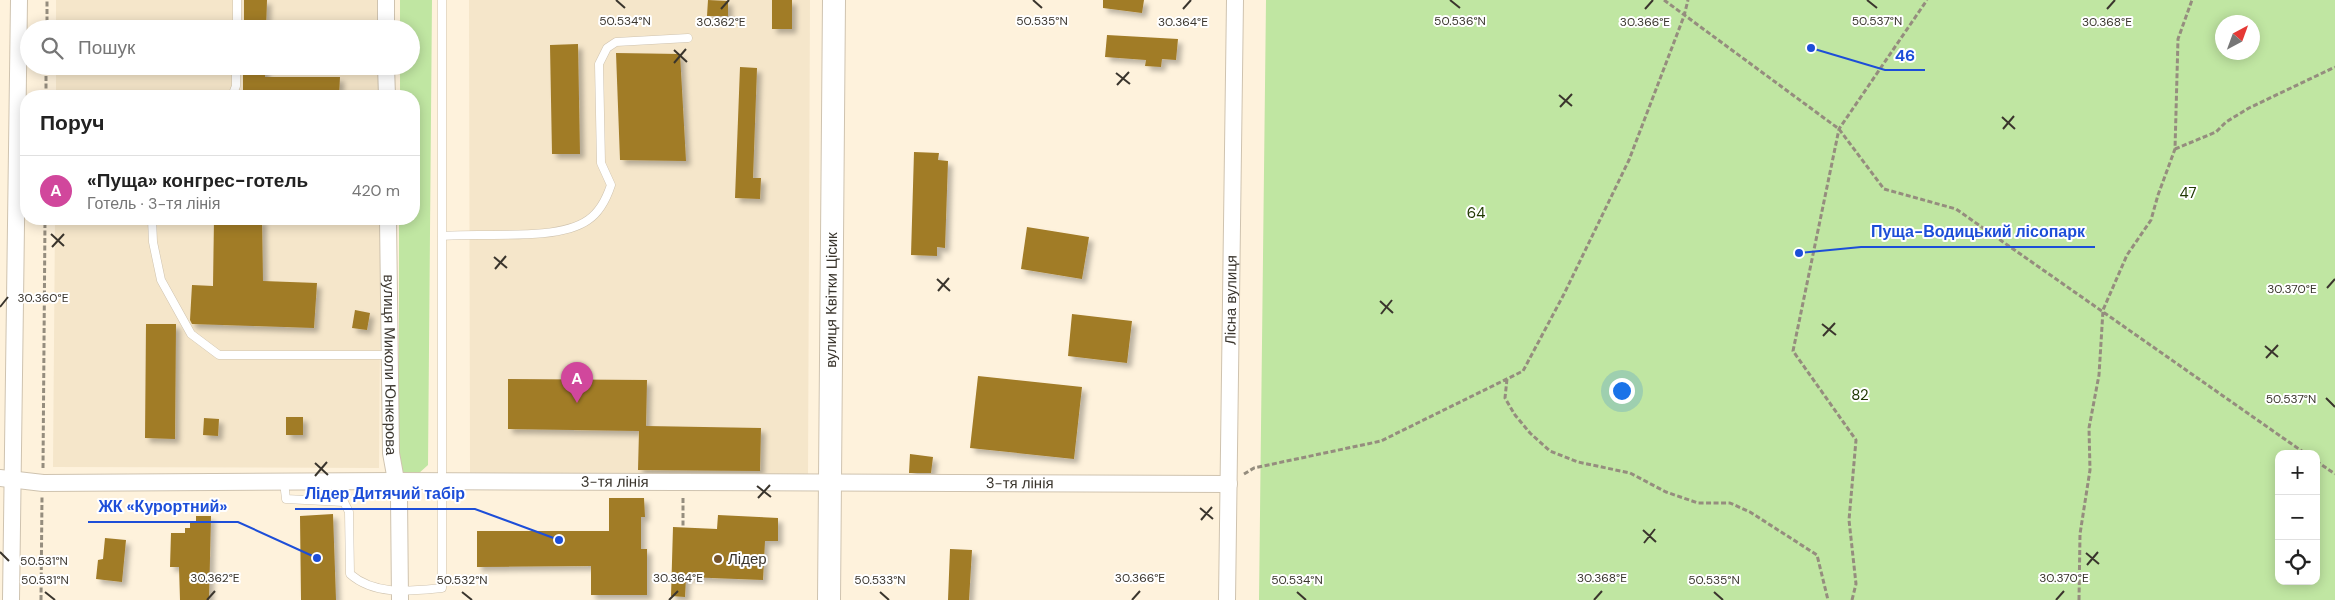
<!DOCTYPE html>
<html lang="uk">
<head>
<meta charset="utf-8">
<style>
  :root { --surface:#fff; --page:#f6f6f6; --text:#222; --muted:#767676; --line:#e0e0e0; --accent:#2563eb }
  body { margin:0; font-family:"DM Sans",sans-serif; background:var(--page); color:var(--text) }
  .controls { position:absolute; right:15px; bottom:15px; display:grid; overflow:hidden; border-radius:10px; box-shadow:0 2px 12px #0003 }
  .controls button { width:45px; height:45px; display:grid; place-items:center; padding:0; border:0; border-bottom:1px solid var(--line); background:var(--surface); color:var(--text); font:25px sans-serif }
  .compass { position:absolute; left:2215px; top:15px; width:45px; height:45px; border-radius:50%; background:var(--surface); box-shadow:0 2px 12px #0003; rotate:41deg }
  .you { position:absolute; left:1621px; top:390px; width:18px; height:18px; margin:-12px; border:4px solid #fff; border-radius:50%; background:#1a73e8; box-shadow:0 0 0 8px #1a73e833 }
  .badge { display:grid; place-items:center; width:32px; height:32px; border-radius:50%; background:var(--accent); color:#fff; font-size:16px; font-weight:700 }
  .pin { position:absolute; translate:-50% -41px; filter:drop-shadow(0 1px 2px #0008) }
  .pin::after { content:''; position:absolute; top:26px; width:18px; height:15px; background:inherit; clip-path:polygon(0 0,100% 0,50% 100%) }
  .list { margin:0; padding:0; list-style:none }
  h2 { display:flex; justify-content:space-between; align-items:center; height:65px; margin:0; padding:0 20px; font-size:21px }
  h2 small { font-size:16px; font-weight:400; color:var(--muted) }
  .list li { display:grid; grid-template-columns:32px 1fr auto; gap:15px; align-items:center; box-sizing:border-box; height:70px; padding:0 20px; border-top:1px solid var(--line) }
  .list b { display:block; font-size:19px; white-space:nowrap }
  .list p { margin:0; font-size:16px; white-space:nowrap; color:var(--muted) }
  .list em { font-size:16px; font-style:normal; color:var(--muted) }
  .icon { flex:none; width:28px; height:28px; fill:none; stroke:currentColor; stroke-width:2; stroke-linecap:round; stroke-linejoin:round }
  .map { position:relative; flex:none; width:2335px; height:600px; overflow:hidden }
  .search { position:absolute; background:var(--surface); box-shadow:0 2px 12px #0003; left:20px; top:20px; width:400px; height:55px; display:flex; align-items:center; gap:12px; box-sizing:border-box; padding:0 18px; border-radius:28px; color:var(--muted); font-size:19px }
  .panel { position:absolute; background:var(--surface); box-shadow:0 2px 12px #0003; left:20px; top:90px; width:400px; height:135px; border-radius:20px }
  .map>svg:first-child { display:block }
  .built { fill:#f5e6ca }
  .green { fill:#c0e6a2; fill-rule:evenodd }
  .building { fill:#a17b27; filter:url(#shadow) }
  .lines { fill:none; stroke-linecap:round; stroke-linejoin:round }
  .lane-casing { stroke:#cfc3af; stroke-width:9 }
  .street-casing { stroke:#cfc3af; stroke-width:18 }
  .secondary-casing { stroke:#cfc3af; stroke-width:24 }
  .path { stroke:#958d7e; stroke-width:3; stroke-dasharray:5 2.5; stroke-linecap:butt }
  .lane { stroke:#fff; stroke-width:8 }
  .street { stroke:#fff; stroke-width:16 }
  .secondary { stroke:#fff; stroke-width:22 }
  .ticks { fill:none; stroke:#3a352d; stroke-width:2 }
  .poi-dot { fill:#75542b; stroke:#fff; stroke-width:2 }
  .labels { text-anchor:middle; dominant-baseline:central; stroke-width:4; stroke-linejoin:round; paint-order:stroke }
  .park-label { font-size:15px; fill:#213903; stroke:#fff }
  .street-label { font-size:15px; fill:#3a352d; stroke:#fff }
  .poi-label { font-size:15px; fill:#3a352d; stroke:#fff; text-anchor:start }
  .ticks-label { font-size:12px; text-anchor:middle; fill:#3a352d; stroke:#fff; stroke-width:4; stroke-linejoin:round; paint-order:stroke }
  .leader { fill:none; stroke:#1d4ed8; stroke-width:2 }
  .callout-dot { fill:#1d4ed8; stroke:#fff; stroke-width:2 }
  .callout-label { font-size:16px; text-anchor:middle; font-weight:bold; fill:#1d4ed8; stroke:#fff; stroke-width:4; stroke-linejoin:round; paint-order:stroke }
</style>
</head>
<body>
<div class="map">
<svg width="2335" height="600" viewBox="0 0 2335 600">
  <defs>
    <filter id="shadow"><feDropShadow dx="4.5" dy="4.5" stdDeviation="2.5" flood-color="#0004"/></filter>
  </defs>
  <rect width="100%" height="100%" fill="#fef2dc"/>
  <path class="built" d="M56,0H382V29H56Z
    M469,0H810L808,477L470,475Z
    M56,66H382V96H56Z
    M55,219H381L379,468L53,467Z"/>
  <path class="green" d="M400,0H432L428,465L418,474H406L399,469V219H414V96H400V66H411V29H400Z
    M1266,0H2335V600H1259ZM2222,22H2252V52H2222ZM2279,454H2316V581H2279Z"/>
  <path class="building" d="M244,0H267L266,29H244Z
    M708,0L728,1V16H707Z
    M772,0H792V29H772Z
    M1103,0H1144L1142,13L1103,8Z
    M1107,35L1178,39L1176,60L1162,59L1161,67L1145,66L1146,60L1105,57Z
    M578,44L580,154H552L550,45Z
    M616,53L680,54L686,161L620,160Z
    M243,66H265V77H340L339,96H243Z
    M740,67L757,68L753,178H761L760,199L735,198Z
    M914,152L939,153L938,160L948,161L945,248L937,247V256L911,255Z
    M214,219H262L263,281L317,283L314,328L192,324L190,320L192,285L213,286Z
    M1027,227L1089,237L1082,279L1021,269Z
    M355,310L370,313L367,330L352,328Z
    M1072,314L1132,321L1127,363L1068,356Z
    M146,324H176L175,439L145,438Z
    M978,376L1082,387L1074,459L970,448Z
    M508,379L647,380L646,426L761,428L760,471L638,470L639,431L508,429Z
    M286,417H303V435H286Z
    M204,418L219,419L218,436L203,435Z
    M910,454L933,457L931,473H909Z
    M609,498H644L645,517H641V549H647V595H591V566L477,567V531H609Z
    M333,514L336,600H301L300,516Z
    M718,515L778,518V541H765L763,580L686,577L685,597L671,596L673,527L717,529Z
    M196,516H211L209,600H180L179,567H170L171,533H185V528H190V522L196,523Z
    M105,538L126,540L122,582L96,579L98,560L103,559Z
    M950,549L972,550L969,600H948Z"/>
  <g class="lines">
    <g class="lane-casing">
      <path id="lane" d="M237,29V0
        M232,96L236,86V66
        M152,219L153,242L161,280L191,334L219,355H389
        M442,236C481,232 557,242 588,220C600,212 607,197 611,185L601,163L599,64L607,48L616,42L688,38
        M284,482L286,499L344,502L349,512L350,574C375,596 411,591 442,588V0"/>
    </g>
    <g class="street-casing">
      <g id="street">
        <path d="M386,0V29"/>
        <path d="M386,66L387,96"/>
        <path id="s1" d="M388,219L391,453L399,497L400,600"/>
        <path id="s2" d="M0,478L43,483L396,481L1229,484"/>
        <path d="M11,600L19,0"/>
        <path id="s3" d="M1227,600L1235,0"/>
      </g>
    </g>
    <g class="secondary-casing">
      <g id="secondary">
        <path id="s4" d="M829,600L834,0"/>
      </g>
    </g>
    <path class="path" d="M1664,0L1839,129L1884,189L1956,209L2306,454
      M47,29V0
      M46,96V66
      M2175,149L2216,132L2226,122L2249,108L2335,67
      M1507,379L1505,398L1515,415L1530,433L1550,451L1578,462L1630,473L1666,492L1698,503H1730L1750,512L1817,555L1828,600
      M2316,461L2335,474
      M43,468L45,219
      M1244,474L1254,468L1381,441L1523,371L1564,294L1629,160L1684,16L1688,0
      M683,498V528
      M41,600L42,497
      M1852,600L1856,584L1849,520L1856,440L1793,351L1839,129L1927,0
      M2079,600L2080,534L2090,470L2089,428L2099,375L2103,310L2127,255L2151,220L2158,195L2175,149L2178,39L2192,0"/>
    <use href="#lane" class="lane"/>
    <use href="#street" class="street"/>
    <use href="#secondary" class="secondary"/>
  </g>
  <path class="ticks" d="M616,0L625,8M1033,0L1042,8M1450,0L1460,8M1867,0L1877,8M721,9L729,0M1183,9L1191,0M1645,9L1653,0M2107,9L2115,0M674,50L687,62M674,63L686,49M1116,73L1130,84M1117,85L1129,72M1559,95L1572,106M1560,107L1572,94M2002,117L2015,129M2003,129L2014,116M51,234L64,246M52,247L64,234M494,257L507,268M495,269L506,256M937,279L950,291M2327,288L2335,279M938,291L949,278M1380,301L1393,313M0,307L8,297M1381,314L1392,300M1822,324L1836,335M1823,336L1835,323M2265,346L2278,357M2266,358L2278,345M2326,398L2335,407M315,463L328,475M315,476L327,462M757,486L771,497M758,498L770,485M1200,508L1213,519M1201,520L1212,507M1643,530L1656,542M1644,543L1655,529M0,552L9,561M2086,553L2099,564M2087,565L2098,552M45,592L55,600M462,592L472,600M880,592L889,600M1297,592L1306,600M1714,592L1723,600M207,600L215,591M669,600L678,591M1132,600L1140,591M1594,600L1602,591M2056,600L2064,591"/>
  <circle class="poi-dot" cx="718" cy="559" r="5"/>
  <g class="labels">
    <g class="park-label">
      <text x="2188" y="193">47</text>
      <text x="1476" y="213">64</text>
      <text x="1860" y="395">82</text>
    </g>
    <g class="street-label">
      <text stroke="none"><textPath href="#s4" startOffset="300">вулиця Квітки Цісик</textPath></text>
      <text stroke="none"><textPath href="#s3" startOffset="300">Лісна вулиця</textPath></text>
      <text stroke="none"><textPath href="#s1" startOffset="146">вулиця Миколи Юнкерова</textPath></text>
      <text stroke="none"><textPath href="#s2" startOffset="615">3-тя лінія</textPath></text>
      <text stroke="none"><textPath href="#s2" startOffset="1020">3-тя лінія</textPath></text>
    </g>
    <g class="poi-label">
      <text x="728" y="559">Лідер</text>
    </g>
  </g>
  <g class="ticks-label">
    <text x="625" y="25">50.534°N</text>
    <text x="1042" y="25">50.535°N</text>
    <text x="1460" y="25">50.536°N</text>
    <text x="1877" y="25">50.537°N</text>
    <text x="721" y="26">30.362°E</text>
    <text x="1183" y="26">30.364°E</text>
    <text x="1645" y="26">30.366°E</text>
    <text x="2107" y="26">30.368°E</text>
    <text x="2292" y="293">30.370°E</text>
    <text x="43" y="302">30.360°E</text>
    <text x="2291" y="403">50.537°N</text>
    <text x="44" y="565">50.531°N</text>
    <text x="215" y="582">30.362°E</text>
    <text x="678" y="582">30.364°E</text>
    <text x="1140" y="582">30.366°E</text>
    <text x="1602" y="582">30.368°E</text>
    <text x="2064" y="582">30.370°E</text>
    <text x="45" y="584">50.531°N</text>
    <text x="462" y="584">50.532°N</text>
    <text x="880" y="584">50.533°N</text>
    <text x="1297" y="584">50.534°N</text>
    <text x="1714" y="584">50.535°N</text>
  </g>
  <path class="leader" d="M1811 48L1885 70H1925M1799 253L1861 247H2095M559 540L475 509H295M317 558L238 522H88"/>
  <g class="callout-dot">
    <circle cx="1811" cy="48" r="5"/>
    <circle cx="1799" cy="253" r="5"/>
    <circle cx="559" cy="540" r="5"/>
    <circle cx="317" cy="558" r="5"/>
  </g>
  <g class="callout-label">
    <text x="1905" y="61">46</text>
    <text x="1978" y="237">Пуща-Водицький лісопарк</text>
    <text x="385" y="499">Лідер Дитячий табір</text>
    <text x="163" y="512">ЖК «Курортний»</text>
  </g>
</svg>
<div class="controls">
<button>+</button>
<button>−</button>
<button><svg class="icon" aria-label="locate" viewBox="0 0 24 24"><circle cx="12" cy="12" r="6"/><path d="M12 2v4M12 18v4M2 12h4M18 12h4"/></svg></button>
</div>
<svg class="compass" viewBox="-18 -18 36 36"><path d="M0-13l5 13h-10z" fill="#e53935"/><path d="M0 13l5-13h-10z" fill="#767676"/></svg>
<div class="you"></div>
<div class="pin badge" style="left:577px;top:403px;background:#d1479c">A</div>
<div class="search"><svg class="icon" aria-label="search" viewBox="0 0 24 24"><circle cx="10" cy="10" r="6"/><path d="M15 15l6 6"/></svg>Пошук</div>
<section class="panel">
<h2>Поруч<small></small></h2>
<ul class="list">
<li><span class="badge" style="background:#d1479c">A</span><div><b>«Пуща» конгрес-готель</b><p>Готель · 3-тя лінія</p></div><em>420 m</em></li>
</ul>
</section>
</div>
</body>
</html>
